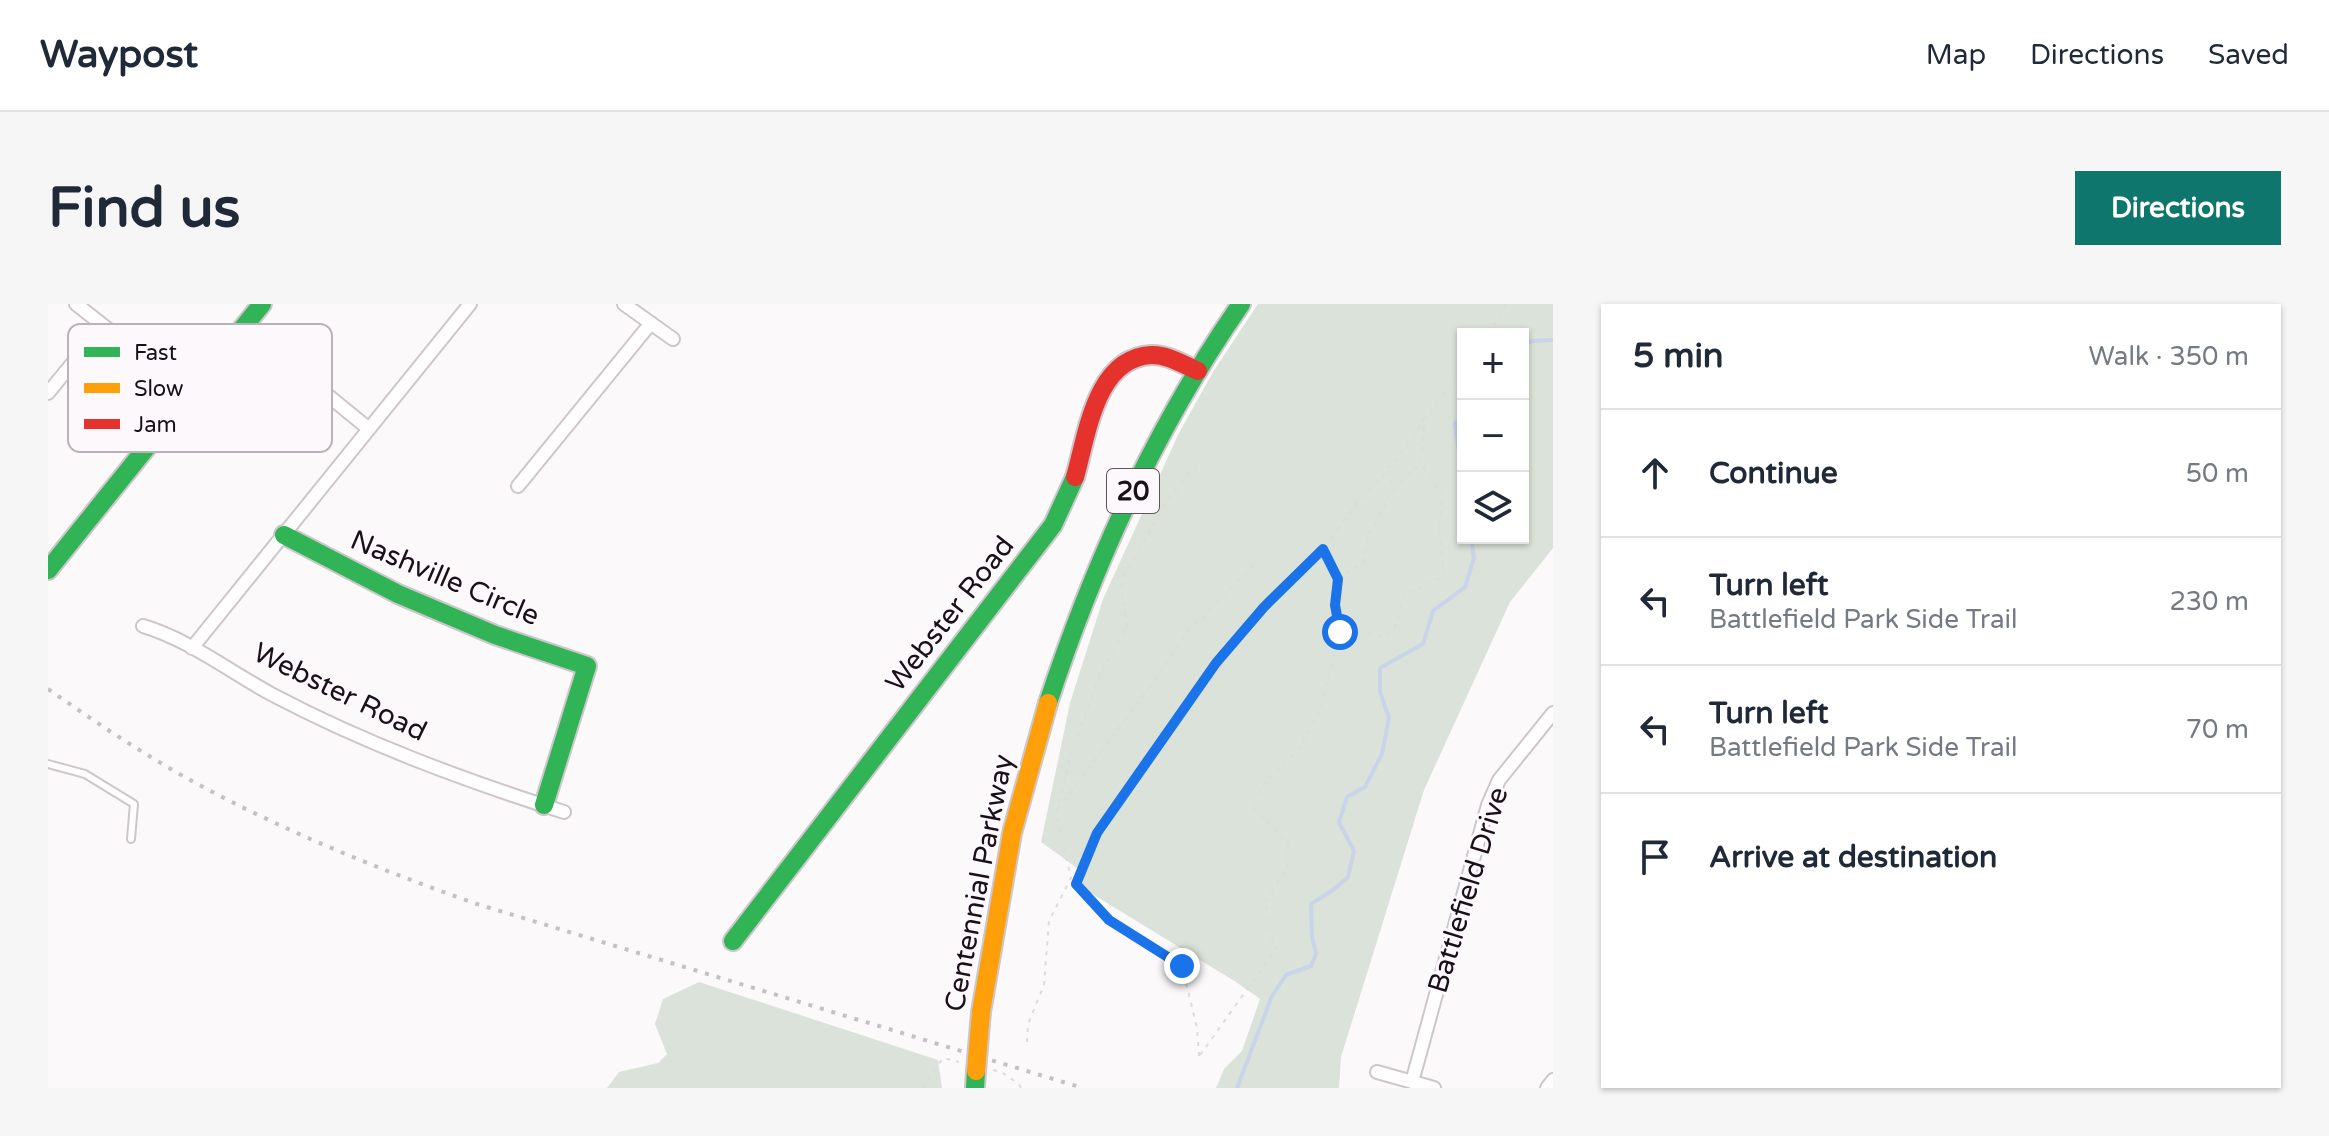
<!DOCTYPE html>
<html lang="en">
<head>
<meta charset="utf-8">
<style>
  :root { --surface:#fff; --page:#f6f6f7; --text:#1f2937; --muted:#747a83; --line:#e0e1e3; --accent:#0f766e }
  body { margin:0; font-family:"Varela Round",sans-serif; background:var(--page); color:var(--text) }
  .controls { position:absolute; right:24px; top:24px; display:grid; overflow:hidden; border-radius:0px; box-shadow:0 2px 6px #0004 }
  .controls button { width:72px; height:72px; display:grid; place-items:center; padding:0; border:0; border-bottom:2px solid var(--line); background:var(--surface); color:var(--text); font:40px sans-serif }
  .stop { position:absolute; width:24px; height:24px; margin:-18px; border:6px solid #1a73e8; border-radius:50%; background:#fff }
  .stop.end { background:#1a73e8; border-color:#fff; box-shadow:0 2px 8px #0008 }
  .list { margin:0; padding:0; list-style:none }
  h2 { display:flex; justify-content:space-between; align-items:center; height:104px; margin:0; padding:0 32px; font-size:34px }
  h2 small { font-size:26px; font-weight:400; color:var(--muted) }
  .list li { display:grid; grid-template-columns:52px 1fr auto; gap:24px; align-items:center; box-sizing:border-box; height:128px; padding:0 32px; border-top:2px solid var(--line) }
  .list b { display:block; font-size:30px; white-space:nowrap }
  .list p { margin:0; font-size:26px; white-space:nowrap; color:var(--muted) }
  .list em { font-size:26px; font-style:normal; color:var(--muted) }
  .icon { flex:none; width:44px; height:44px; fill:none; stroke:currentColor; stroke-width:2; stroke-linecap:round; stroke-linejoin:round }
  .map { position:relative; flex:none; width:1505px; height:784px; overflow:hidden; border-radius:0px }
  header { display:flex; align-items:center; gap:48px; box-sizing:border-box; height:112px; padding:0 40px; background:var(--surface); border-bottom:2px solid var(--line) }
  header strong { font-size:38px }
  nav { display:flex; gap:44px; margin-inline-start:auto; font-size:28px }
  .intro { display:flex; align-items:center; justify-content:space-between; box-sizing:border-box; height:192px; padding:0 48px }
  h1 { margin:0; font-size:56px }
  .button { padding:20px 36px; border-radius:0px; background:var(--accent); color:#fff; font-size:28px; font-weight:700 }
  main { display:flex; gap:48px; padding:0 48px }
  aside { flex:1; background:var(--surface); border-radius:0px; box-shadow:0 2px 6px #0004 }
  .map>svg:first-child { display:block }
  .green { fill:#dae2d9; fill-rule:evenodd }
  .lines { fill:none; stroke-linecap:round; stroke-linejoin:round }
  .stream { stroke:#c9d4e9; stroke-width:4 }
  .lane-casing { stroke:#cdc7cc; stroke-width:10 }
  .street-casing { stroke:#cdc7cc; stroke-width:16 }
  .fast-casing { stroke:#cdc7cc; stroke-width:22 }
  .slow-casing { stroke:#cdc7cc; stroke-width:22 }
  .jam-casing { stroke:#cdc7cc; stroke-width:22 }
  .path { stroke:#dddbdc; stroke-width:2; stroke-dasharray:4 6; stroke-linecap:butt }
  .lane { stroke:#fffefe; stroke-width:6 }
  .street { stroke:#fffefe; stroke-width:12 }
  .fast { stroke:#30b455; stroke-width:18 }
  .slow { stroke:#ff9f0a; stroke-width:18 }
  .jam { stroke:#e5322d; stroke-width:18 }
  .rail { stroke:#c3c2c3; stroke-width:4; stroke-dasharray:4 8; stroke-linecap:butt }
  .slow-bridge-casing { stroke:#cdc7cc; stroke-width:22; stroke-linecap:butt }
  .slow-bridge { stroke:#ff9f0a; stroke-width:18 }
  .route { stroke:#1a73e8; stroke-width:10 }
  .labels { text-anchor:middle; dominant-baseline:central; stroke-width:6; stroke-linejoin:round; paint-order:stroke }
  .shield { fill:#fdf8fc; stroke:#5d565c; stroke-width:2 }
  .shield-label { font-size:26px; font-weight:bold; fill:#191018 }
  .street-label { font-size:28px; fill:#191018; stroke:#fdf8fc }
  .key { fill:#fdf8fc; stroke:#b9b2b8; stroke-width:2 }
  .key-label { font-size:22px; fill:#191018 }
</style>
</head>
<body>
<header>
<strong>Waypost</strong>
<nav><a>Map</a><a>Directions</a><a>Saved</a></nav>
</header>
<div class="intro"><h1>Find us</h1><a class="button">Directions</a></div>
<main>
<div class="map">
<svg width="1505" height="784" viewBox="0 0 1505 784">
  <rect width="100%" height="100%" fill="#fcf9fb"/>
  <path class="green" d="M1210,0H1505V244L1462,298L1376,486L1293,753L1291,784H1168L1176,765L1194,747L1212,695L1188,678L1028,580L1036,569L993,538L1022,399L1055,295L1131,129L1165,68ZM1475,30V234H1415V30Z
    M651,678L890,756L894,784H559L571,768L610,759L619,750L607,720L615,695Z"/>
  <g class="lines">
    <path class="stream" d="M1475,40L1485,37L1505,36
      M1415,112L1407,119L1415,177
      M1189,784L1224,692L1238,671L1263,662L1268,650L1264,633L1263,600L1285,586L1300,573L1306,547L1291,518L1299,493L1317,483L1334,450L1341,414L1332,388V364L1375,340L1385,307L1417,283L1426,254L1423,234"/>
    <g class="lane-casing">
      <path id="lane" d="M0,460L37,470L86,500L83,535"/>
    </g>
    <g class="street-casing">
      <path id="street" d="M28,0L141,89
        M576,0L625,35
        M196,23L321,125
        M0,89L55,22
        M470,182L603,19
        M95,322C142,336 182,368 225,391C318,440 416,476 516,508
        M144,344L422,0
        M1329,768L1386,784
        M1364,778L1440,501L1451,476L1505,409
        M1499,784L1505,776"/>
    </g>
    <g class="fast-casing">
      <path id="fast" d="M236,231L350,290L447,331L539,362L496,501
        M0,266L214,0
        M1000,399C1046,259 1109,121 1193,0
        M685,637L1005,221L1027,173
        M927,784L928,767"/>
    </g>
    <g class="slow-casing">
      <path id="slow" d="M933,708L964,529L1000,399"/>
    </g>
    <g class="jam-casing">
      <path id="jam" d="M1027,173C1039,132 1047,54 1103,51C1119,50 1136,61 1150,67"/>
    </g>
    <path class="path" d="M1441,30L1458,0
      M1340,167L1345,184
      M1275,246L1290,275
      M1292,334C1307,324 1319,328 1336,333L1346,326L1356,291L1396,272L1391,226L1394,190L1373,161
      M1010,505L1110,372L1143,322L1155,313L1207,260
      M979,738L980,720L996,681L1001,617L1023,574L1008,510L1024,446L1052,371L1079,322L1073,284L1075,273L1121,194L1150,159
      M1152,751L1228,645L1219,619L1218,596L1239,564L1240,539L1203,502L1218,477L1251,445L1271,409L1292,328L1287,301L1290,275L1315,259L1321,230L1345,186L1372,160L1376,127L1374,111
      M1151,752L1149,724L1134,662L1061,616L1028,580L1049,529L1168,359L1216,303L1275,245L1308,200L1338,168L1415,64
      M945,766L953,768L971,780L973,784
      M874,784L895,754L911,758"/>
    <use href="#lane" class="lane"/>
    <use href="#street" class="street"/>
    <use href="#fast" class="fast"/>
    <use href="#slow" class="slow"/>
    <use href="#jam" class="jam"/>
    <path class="rail" d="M0,385C50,420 101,454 155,483C243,530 335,567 429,600L1035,784"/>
    <g class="slow-bridge-casing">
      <path id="slow-bridge" d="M928,767L933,708"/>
    </g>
    <use href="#slow-bridge" class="slow-bridge"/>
  </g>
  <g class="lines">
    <path class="route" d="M1134,662L1061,616L1028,580L1049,529L1168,359L1216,303L1275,245L1290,275L1287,301L1292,328"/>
  </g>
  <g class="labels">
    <rect class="shield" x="1059" y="165" width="52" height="44" rx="6"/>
    <g class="shield-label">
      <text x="1085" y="187">20</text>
    </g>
    <g class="street-label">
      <text transform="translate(397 274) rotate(23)">Nashville Circle</text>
      <text transform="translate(902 310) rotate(-52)">Webster Road</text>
      <text transform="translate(292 388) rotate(26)">Webster Road</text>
      <text transform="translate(931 579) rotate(-79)">Centennial Parkway</text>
      <text transform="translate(1420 586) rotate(-73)">Battlefield Drive</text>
    </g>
  </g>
  <rect x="20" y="20" width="264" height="128" rx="12" class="key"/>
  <rect x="36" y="43" width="36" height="10" fill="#30b455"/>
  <rect x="36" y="79" width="36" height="10" fill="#ff9f0a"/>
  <rect x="36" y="115" width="36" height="10" fill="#e5322d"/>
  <g class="key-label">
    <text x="86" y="56">Fast</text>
    <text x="86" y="92">Slow</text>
    <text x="86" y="128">Jam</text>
  </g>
</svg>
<div class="controls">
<button>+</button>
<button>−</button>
<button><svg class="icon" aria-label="layers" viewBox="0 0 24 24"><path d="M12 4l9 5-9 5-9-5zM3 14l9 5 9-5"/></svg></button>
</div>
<div class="stop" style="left:1292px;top:328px"></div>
<div class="stop end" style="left:1134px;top:662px"></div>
</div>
<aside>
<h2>5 min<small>Walk · 350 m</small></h2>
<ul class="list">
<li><svg class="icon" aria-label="ahead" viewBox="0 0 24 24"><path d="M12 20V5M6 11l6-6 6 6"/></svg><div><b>Continue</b></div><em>50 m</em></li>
<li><svg class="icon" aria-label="left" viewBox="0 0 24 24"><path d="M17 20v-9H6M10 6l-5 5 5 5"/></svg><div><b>Turn left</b><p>Battlefield Park Side Trail</p></div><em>230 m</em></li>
<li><svg class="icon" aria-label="left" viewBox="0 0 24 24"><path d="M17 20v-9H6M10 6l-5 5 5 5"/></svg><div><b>Turn left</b><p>Battlefield Park Side Trail</p></div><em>70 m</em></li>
<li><svg class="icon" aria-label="arrive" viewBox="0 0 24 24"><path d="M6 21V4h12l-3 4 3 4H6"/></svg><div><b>Arrive at destination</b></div></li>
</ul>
</aside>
</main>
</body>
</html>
